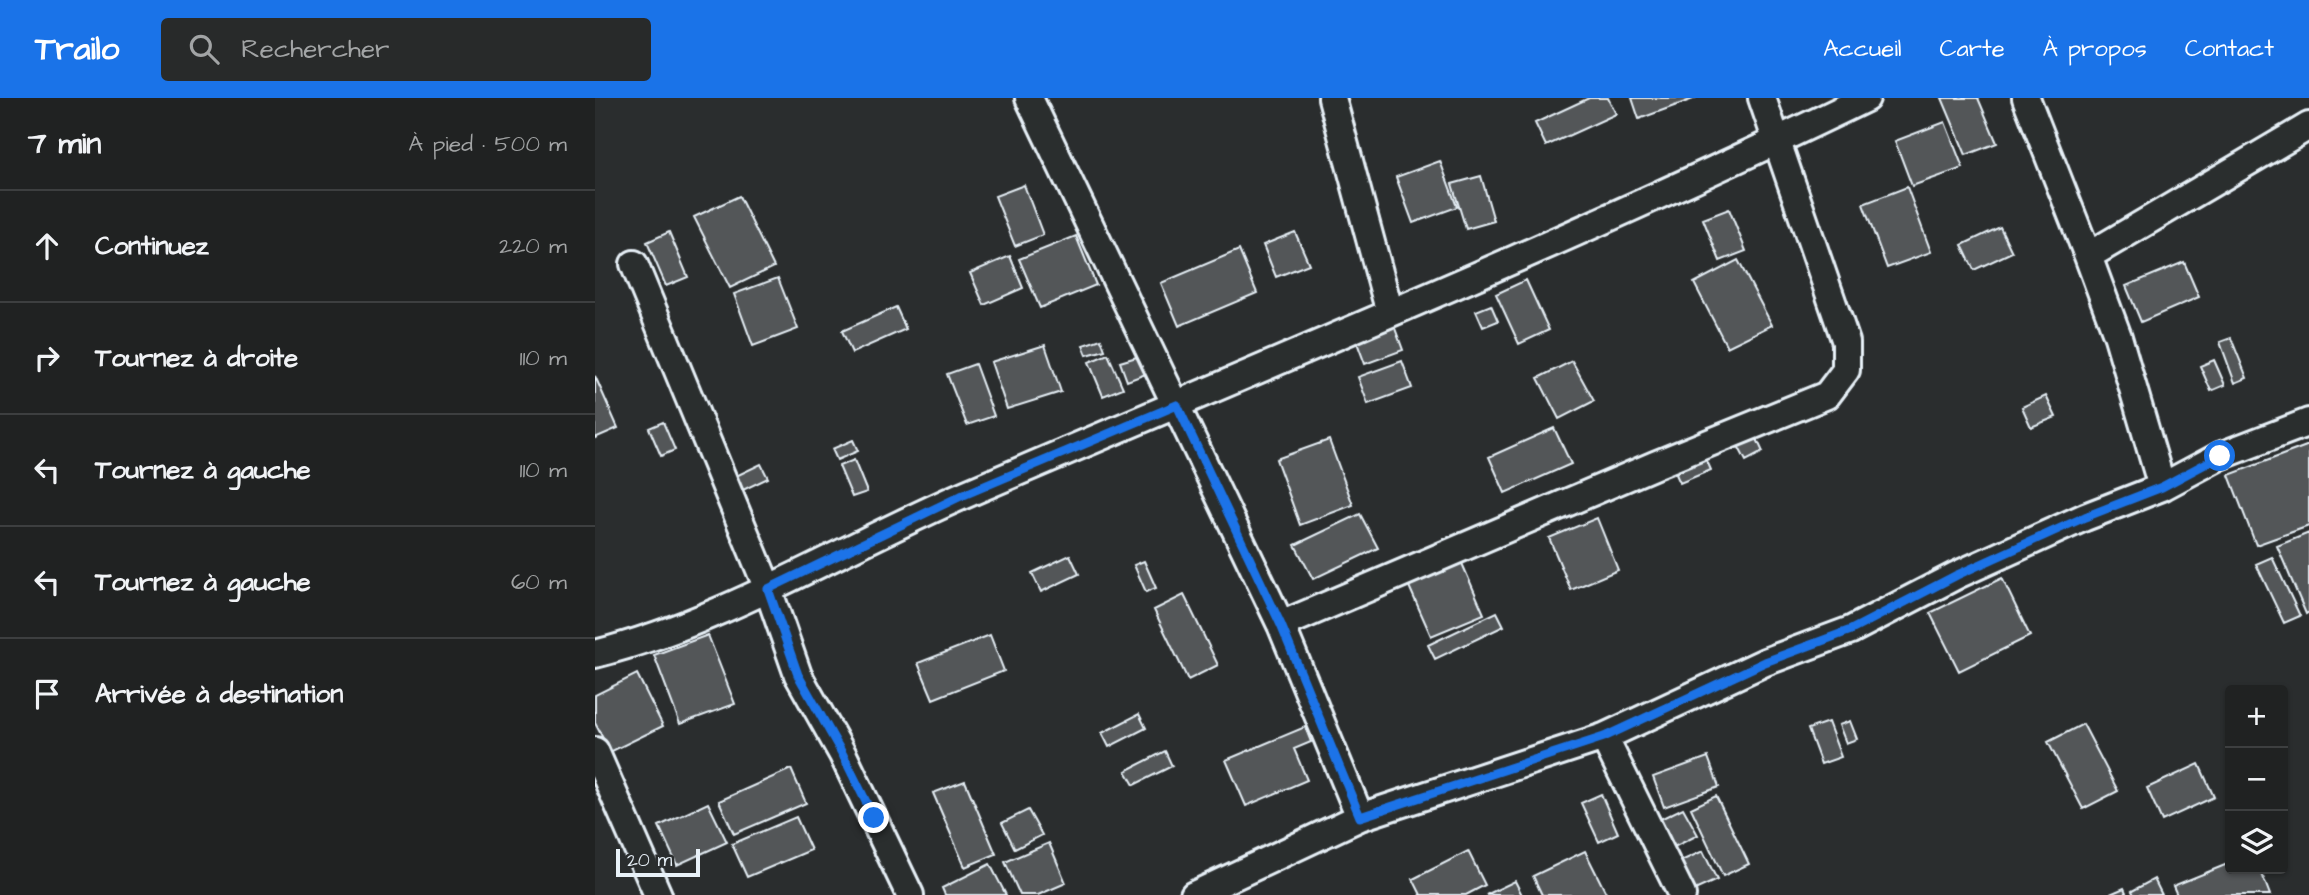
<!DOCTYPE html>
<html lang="fr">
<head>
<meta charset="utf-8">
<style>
  :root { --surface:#202222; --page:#282a2a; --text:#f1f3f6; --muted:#a2a4a5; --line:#3d3f40; --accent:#1a73e8 }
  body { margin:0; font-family:"Architects Daughter",sans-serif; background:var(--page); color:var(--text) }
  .controls { position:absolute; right:21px; bottom:21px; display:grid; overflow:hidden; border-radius:7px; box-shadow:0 2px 5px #0004 }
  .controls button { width:63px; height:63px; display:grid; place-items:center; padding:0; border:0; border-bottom:2px solid var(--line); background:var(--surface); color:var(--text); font:35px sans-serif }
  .scale { position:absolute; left:21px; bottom:18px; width:84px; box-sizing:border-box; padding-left:7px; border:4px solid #e8f1f8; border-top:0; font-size:19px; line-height:24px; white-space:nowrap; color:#e8f1f8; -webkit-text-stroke:5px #2a2d2e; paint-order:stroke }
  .stop { position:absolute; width:21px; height:21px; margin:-16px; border:5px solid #1a73e8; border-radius:50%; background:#fff }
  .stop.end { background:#1a73e8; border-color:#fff; box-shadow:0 2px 7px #0008 }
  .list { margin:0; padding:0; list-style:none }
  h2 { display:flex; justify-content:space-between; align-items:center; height:91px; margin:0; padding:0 28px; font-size:30px }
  h2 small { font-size:23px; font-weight:400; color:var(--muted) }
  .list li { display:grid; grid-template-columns:46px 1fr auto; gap:21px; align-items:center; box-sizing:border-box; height:112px; padding:0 28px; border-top:2px solid var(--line) }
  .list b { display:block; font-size:26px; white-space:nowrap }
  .list em { font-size:23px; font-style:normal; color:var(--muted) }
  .icon { flex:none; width:38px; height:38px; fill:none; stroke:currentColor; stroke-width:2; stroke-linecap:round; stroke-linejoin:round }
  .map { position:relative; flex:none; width:1714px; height:797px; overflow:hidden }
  header { display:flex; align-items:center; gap:42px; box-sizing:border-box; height:98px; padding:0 35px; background:var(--accent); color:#fff }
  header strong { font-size:33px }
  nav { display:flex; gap:38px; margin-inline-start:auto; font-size:24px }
  .search { width:490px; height:63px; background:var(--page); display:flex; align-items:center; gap:18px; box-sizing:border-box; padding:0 24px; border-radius:7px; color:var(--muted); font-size:26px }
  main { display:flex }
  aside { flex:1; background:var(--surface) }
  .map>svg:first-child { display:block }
  .building { fill:#535759; stroke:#e8f1f8; stroke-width:2 }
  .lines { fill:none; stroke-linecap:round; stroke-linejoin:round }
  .minor-casing { stroke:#e8f1f8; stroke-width:32 }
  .minor { stroke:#2a2d2e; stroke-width:26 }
  .route { stroke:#1a73e8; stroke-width:9 }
</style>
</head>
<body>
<header>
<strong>Trailo</strong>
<div class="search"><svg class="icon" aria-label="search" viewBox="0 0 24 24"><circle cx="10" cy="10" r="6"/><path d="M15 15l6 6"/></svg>Rechercher</div>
<nav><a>Accueil</a><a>Carte</a><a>À propos</a><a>Contact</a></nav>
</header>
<main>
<aside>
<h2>7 min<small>À pied · 500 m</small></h2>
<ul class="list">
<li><svg class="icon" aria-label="ahead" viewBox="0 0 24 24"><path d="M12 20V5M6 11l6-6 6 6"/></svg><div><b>Continuez</b></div><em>220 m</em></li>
<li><svg class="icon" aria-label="right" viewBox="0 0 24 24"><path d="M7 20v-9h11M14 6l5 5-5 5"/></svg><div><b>Tournez à droite</b></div><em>110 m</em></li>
<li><svg class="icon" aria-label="left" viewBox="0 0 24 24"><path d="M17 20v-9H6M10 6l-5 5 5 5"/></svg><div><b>Tournez à gauche</b></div><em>110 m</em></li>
<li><svg class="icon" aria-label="left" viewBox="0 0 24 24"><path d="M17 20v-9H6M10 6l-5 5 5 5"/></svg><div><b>Tournez à gauche</b></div><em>60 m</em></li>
<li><svg class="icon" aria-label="arrive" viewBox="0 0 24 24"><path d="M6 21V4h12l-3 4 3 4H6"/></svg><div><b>Arrivée à destination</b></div></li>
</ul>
</aside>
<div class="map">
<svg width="1714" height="797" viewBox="0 0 1714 797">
  <rect width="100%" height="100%" fill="#2a2d2e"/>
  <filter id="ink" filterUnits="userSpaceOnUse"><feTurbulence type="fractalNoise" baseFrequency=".0143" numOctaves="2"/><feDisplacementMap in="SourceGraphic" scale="14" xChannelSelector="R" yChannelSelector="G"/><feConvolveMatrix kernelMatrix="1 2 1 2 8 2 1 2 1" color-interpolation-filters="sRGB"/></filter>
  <g filter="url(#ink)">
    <path class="building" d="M994,0H1013L1021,16L951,48L940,25Z
      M1037,0H1101L1044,21Z
      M1347,0H1383L1402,45L1371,57Z
      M1350,24L1368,70L1317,88L1300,43Z
      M845,63L862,109L818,125L801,79Z
      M886,78L899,123L871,131L857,86Z
      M429,87L448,137L420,148L400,98Z
      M1312,89L1336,154L1292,170L1268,106Z
      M144,98L179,169L135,190L99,119Z
      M1134,111L1151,153L1125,163L1108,121Z
      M1405,129L1417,154L1379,172L1367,147Z
      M74,134L93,179L71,188L52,144Z
      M700,134L714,166L681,179L668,147Z
      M481,138L501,187L445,210L424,161Z
      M644,152L662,195L584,228L566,185Z
      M415,158L428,190L389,207L375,175Z
      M1143,162L1177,227L1132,249L1099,185Z
      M1589,164L1604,199L1546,224L1531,188Z
      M183,180L203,231L158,248L139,196Z
      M931,182L954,232L924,246L901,196Z
      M896,207L903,223L888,229L881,213Z
      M301,209L311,231L257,255L247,233Z
      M798,225L808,252L770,266L760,239Z
      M1636,240L1652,280L1640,285L1625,244Z
      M506,241L510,252L492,257L488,247Z
      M450,247L466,294L412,311L396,264Z
      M513,256L528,290L508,298L494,264Z
      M545,258L551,276L532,283L525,264Z
      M1619,262L1630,287L1616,293L1605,268Z
      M807,263L817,290L773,306L763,279Z
      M977,263L999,303L964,321L943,280Z
      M380,266L399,318L372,327L352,276Z
      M0,278L23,330L0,340Z
      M1451,298L1461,319L1436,329L1427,309Z
      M68,324L80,352L66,358L54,330Z
      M959,330L976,366L910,395L894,359Z
      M1161,339L1168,354L1151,363L1143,348Z
      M258,342L263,353L242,362L237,351Z
      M734,342L758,407L705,427L681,361Z
      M1714,347V428L1661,447L1634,377Z
      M1107,352L1116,372L1085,385L1076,365Z
      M259,362L272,394L257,399L244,368Z
      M166,366L173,380L148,392L141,378Z
      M765,416L783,450L718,481L700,447Z
      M1002,420L1023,472L976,492L954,440Z
      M1714,435V514L1711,516L1682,448Z
      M475,457L484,476L446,494L437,475Z
      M1677,459L1705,518L1689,525L1661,466Z
      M549,463L561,490L551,494L539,467Z
      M866,463L889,516L836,538L813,486Z
      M1407,480L1435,538L1364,573L1335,515Z
      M589,497L623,567L593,582L559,512Z
      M902,514L909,528L840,561L833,547Z
      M113,537L140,606L85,626L59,557Z
      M395,537L409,573L338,601L323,565Z
      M42,576L68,628L15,654L0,625V597Z
      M544,616L551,630L514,649L507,635Z
      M1255,623L1262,641L1251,645L1244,627Z
      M1233,624L1246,659L1226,666L1213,631Z
      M1488,626L1523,693L1488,711L1453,644Z
      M710,629L716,644L699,651L712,682L651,708L631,662Z
      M570,653L577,668L539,687L531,673Z
      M1113,659L1124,689L1069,709L1058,679Z
      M1604,666L1619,699L1567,723L1552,690Z
      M196,671L211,705L139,736L124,703Z
      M370,683L401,756L370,769L338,695Z
      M1006,696L1023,735L1004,744L986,705Z
      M1121,698L1154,766L1128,778L1096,710Z
      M113,705L132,744L82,767L64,728Z
      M1088,710L1103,737L1069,754L1055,726Z
      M433,712L447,737L420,751L407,725Z
      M201,719L216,752L152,779L137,746Z
      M454,745L471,785L443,797H425L410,764Z
      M873,753L890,787L871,797H826L818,781Z
      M990,753L1012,797H947L938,778Z
      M1108,753L1122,782L1089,797L1075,768Z
      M1635,765V771H1665L1675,797H1582L1578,788Z
      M395,766L411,797H350L347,790Z
      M1559,781L1567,797H1539L1537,793Z
      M920,783L927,797H891Z
      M1529,790L1532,797H1513Z"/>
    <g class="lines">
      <g class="minor-casing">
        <path id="minor" d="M434,0L686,527L765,719
          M737,0L795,215
          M1431,0L1493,158
          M39,166L173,491L203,577L248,657L315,797
          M1567,389L1523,239L1493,158L1714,28
          M686,527L1060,367L1232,297L1251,272V244L1167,0
          M0,556C131,523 248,449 371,396C672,267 976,143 1271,0
          M1009,639L1087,797
          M0,653L63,797
          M599,797L765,719L1009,639L1170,564L1256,532L1362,477L1490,419L1567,389L1625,358L1714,324"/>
      </g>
      <use href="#minor" class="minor"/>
    </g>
  </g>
  <g class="lines" filter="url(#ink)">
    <path class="route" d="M279,720L248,657L203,577L173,491L366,398L582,307L686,527L765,719L1009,639L1170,564L1256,532L1362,477L1490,419L1567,389L1625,358"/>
  </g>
</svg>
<div class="controls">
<button>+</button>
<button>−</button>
<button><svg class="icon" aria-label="layers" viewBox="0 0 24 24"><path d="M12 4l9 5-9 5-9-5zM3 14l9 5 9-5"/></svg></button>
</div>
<div class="scale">20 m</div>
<div class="stop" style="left:1625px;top:358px"></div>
<div class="stop end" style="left:279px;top:720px"></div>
</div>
</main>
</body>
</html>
